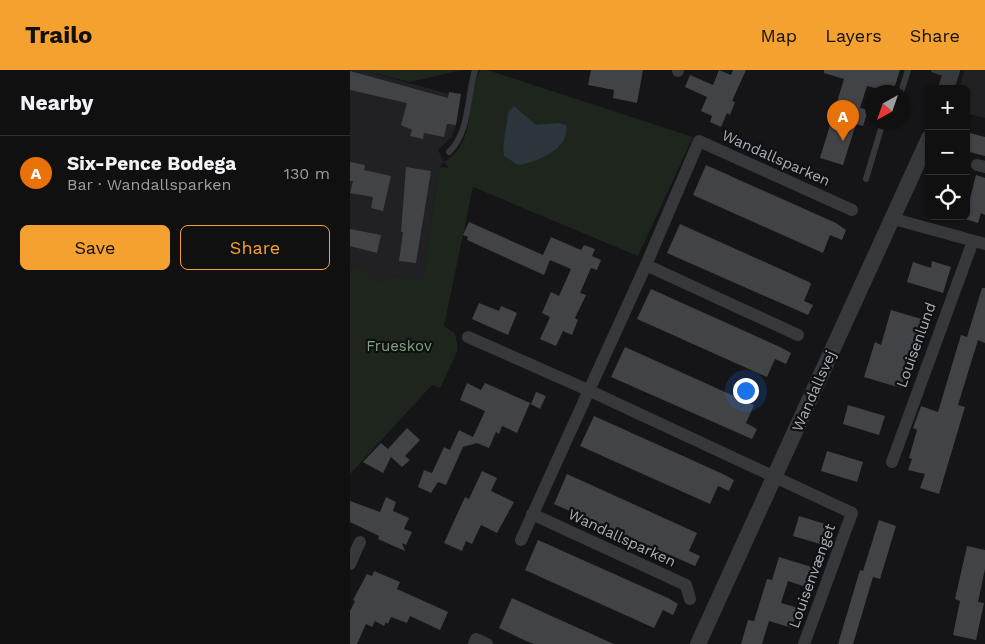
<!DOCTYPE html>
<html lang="en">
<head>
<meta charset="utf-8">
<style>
  :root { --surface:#101011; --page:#1e1e1f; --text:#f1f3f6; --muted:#9c9d9f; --line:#303031; --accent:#f5a12f }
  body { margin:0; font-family:"Work Sans",sans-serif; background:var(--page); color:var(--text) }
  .controls { position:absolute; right:15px; top:15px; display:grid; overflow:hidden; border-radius:8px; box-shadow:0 1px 4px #0004 }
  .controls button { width:45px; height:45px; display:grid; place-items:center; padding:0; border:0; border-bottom:1px solid var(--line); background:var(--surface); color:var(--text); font:25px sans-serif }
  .compass { position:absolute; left:515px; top:15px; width:45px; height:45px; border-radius:50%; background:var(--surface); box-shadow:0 1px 4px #0004; rotate:220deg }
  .you { position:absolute; left:395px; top:320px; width:18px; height:18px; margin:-12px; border:4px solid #fff; border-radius:50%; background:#1a73e8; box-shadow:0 0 0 8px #1a73e833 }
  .badge { display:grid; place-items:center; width:32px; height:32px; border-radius:50%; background:var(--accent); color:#fff; font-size:16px; font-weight:700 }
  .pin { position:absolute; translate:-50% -41px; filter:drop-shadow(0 1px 2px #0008) }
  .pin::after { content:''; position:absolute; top:26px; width:18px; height:15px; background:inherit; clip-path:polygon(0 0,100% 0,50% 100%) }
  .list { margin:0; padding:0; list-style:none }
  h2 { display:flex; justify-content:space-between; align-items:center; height:65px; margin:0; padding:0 20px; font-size:21px }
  h2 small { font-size:16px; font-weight:400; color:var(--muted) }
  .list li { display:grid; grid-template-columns:32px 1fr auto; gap:15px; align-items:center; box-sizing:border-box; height:75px; padding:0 20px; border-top:1px solid var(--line) }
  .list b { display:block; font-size:19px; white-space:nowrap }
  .list p { margin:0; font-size:16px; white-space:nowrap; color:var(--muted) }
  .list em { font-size:16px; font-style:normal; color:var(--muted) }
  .actions { display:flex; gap:10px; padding:15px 20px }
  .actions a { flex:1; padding:11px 0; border:1px solid var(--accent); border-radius:8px; text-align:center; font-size:18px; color:var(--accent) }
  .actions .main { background:var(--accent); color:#111 }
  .icon { flex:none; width:28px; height:28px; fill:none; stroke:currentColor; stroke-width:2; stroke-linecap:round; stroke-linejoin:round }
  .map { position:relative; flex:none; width:635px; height:574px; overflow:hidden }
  header { display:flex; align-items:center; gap:30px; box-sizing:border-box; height:70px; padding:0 25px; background:var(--accent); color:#111 }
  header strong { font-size:24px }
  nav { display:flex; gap:28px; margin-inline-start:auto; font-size:18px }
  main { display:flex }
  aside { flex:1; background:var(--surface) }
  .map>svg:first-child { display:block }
  .built { fill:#212124 }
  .green { fill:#1d251d }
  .water { fill:#2b353b }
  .building { fill:#414347 }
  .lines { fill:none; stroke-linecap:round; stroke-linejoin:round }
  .service { stroke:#36383c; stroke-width:6 }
  .minor { stroke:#36383c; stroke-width:12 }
  .tertiary { stroke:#36383c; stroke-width:16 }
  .labels { text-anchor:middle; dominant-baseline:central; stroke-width:4.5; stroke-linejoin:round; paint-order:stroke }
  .street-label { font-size:15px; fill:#a7adb7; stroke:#101012 }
  .park-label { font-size:15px; fill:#7ea37d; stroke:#101012 }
</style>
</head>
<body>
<header>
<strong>Trailo</strong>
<nav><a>Map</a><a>Layers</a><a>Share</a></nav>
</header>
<main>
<aside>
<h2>Nearby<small></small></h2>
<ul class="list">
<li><span class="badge" style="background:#e8710a">A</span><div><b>Six-Pence Bodega</b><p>Bar · Wandallsparken</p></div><em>130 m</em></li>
</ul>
<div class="actions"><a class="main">Save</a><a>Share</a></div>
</aside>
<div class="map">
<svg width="635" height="574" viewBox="0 0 635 574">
  <rect width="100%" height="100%" fill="#151517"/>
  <path class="built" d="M0,0H12L99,24L100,54L106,55L102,67L88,80L94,92L89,97L73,211L44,206L33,211L17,207L18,201L0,196Z
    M614,0H635V48L616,43V19H609Z"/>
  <path class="green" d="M12,0H111L60,12Z
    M130,0H137L343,67L288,186L123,117L94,256L105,263L108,280L90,318L82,315L0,404V196L19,201L17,207L33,211L44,206L73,210L89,97L99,98L94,92C128,72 115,30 130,0Z"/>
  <path class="water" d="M164,36L186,55L209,53L216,55C221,79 186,93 168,95L154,86C152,72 157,57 158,42Z"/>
  <path class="building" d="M241,0H293L287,33L263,28L264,20L238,15Z
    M369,0L381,5L383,0H396L382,31L385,32L380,45L377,43L371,57L360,52L362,46L351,41L357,27L335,17L340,5L363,15Z
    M474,0H550L543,22L517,16L510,38L518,40L513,56L506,54L493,95L470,88L494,9L474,3Z
    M0,1L98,28L99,22L111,24L106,55L97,54L94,67L74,63L73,69L60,66L62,60L51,55L57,33L0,20Z
    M616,62L635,67V86L616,81Z
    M0,92L15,95L14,100L41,106L33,141L21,138L23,127L0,123L3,111H0Z
    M356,95L486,153L496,160L492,170L480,165L473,183L343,125Z
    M56,97L81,101L66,193L49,191L53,162H51Z
    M626,105L635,108V145L631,143L628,153L615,149Z
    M119,152L193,185L201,167L231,180L234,175L245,179L242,186L251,190L247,200L241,198L230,223L236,225L225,248L228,250L222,265L213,261L206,276L190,269L200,247L192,243L201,222L209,226L221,199L200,190L194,205L117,170L118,167L113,165Z
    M330,154L459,212L461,214L454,231L463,235L458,245L317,183Z
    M0,159L31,165L27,183L0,176Z
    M582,191L601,197L593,223L557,212L563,192L581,198Z
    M632,218H635V273L628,270L608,335L615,337L589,424L570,418L575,404L558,400L562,389L559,388L567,360L563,358L571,336L588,342L611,265L617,267Z
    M301,219L430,277L441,283L436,294L425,289L417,307L287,249Z
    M129,233L149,241L151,236L167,243L158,265L122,249Z
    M541,240L578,251L572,271L568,270L564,282H562L551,318L514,307L525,272L531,275Z
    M275,277L404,335L396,353L407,359L402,369L261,307Z
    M117,313L131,320L135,313L180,333L167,363L152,356L149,364L146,362L139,378L127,373L113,377L96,415L88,412L81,423L68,417L74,400L82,403L94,377L100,380L109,360L123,367L135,341L110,330Z
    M186,322L196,326L190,339L181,334Z
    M498,335L535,346L529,365L493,354Z
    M244,346L373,404L384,410L379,421L368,416L360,434L230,376Z
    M57,358L70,370L55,386L60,390L52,397L41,387L33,403L13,392L31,373L38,379Z
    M477,381L513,392L507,412L471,401Z
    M132,401L147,408L141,421L164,432L147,463L131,455L122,474L116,471L112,481L94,473L115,427L119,429Z
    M217,404L347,463L339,481L350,486L345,496L204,434Z
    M36,427L46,432L43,441L59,448L54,459L62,462L56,475L52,473L55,481L28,469L29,466L0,452V431L30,442Z
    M449,446L485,457L480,477L443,466Z
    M529,450L546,456L530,509L523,507L503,574H488L510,500L513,501Z
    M188,470L318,528L328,534L323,545L313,540L304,558L175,500Z
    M617,476L635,480V499L628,532L634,533L626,570L603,565L610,531L605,529Z
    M429,487L465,498L459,518L438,511L431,533L448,538L442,558L419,551L412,574H391L398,550L404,551L417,509L422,510Z
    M24,501L50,512L47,519L98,542L90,560L60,546L57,553L41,547L38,554L36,552L34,556L25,551L22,557L16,554L7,574H0V541L5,531L3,530L17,504L22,506Z
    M162,528L208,549L264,574H184L176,571L149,558Z"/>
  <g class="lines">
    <path class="service" d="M584,0L599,5
      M551,22L558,0
      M99,82C120,62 117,26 125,0
      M516,109L533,52"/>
    <path class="minor" d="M328,1V0
      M627,95L635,97
      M544,149L635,174
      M296,195L448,265
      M118,267L238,320L502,443L454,574
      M542,392L623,171
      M182,444L336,515L340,529
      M171,470L296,195L349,71L502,140
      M0,494L10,472
      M124,574L126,569L137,574"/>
    <path class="tertiary" d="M596,19L602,0
      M348,574L579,68"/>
  </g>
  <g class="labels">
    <g class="street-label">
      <text transform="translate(426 88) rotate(24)">Wandallsparken</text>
      <text transform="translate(566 275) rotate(-70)">Louisenlund</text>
      <text transform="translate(464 321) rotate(-66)">Wandallsvej</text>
      <text transform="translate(272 468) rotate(25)">Wandallsparken</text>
      <text transform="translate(462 506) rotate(-70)">Louisenvænget</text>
    </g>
    <g class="park-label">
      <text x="49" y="276">Frueskov</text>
    </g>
  </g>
</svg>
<div class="controls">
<button>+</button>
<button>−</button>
<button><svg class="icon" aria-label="locate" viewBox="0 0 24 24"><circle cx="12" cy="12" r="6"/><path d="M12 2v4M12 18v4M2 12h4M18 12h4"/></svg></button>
</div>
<svg class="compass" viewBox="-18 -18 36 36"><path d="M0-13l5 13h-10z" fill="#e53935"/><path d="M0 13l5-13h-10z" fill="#9c9d9f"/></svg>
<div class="you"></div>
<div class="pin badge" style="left:493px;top:71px;background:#e8710a">A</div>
</div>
</main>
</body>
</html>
